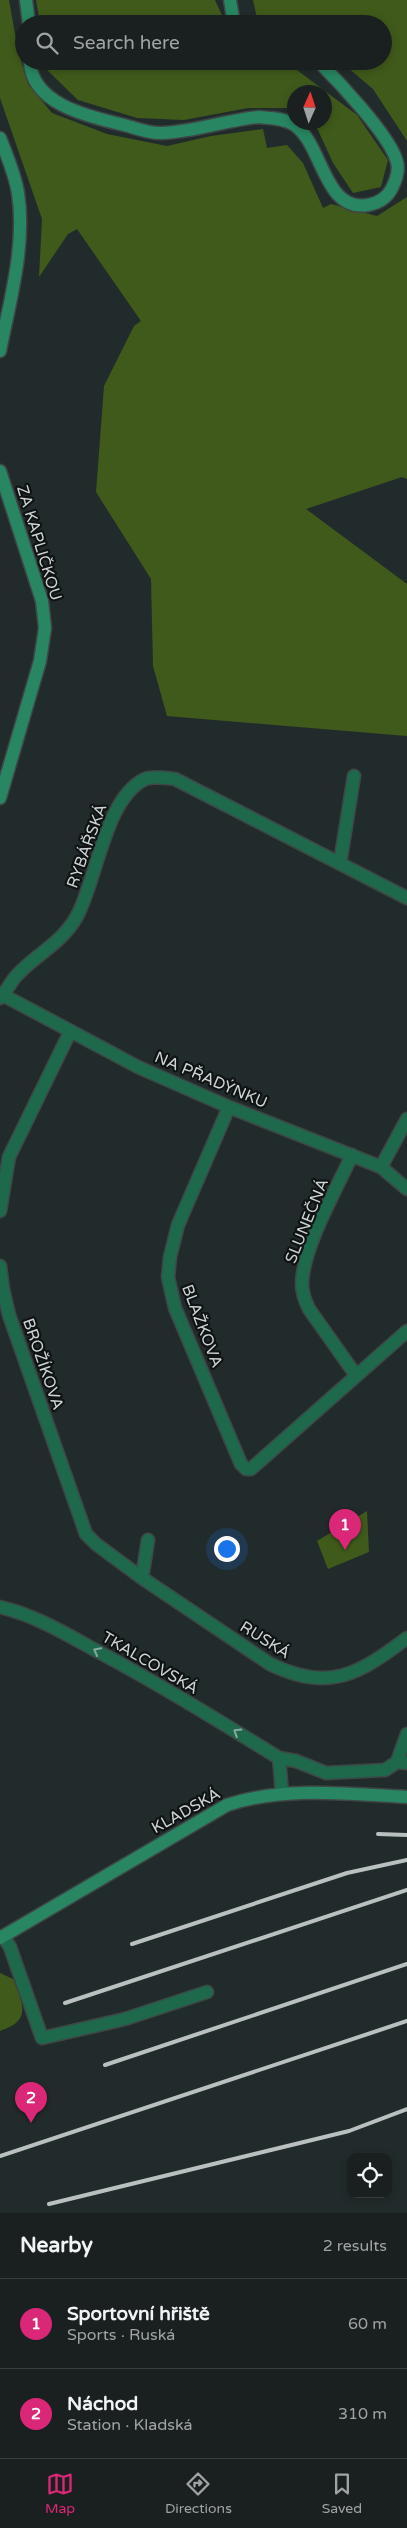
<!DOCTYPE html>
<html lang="en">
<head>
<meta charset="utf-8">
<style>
  :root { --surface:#1a2020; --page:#272d2d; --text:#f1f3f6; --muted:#9fa3a5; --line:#383e3e; --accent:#db2777 }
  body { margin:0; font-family:"Varela Round",sans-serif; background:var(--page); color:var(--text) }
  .controls { position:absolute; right:15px; bottom:15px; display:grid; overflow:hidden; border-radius:10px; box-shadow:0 2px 8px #0003 }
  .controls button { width:45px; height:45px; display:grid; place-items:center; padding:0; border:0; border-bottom:1px solid var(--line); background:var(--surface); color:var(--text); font:25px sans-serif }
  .compass { position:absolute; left:287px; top:85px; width:45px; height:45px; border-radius:50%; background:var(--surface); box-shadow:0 2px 8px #0003; rotate:3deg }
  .you { position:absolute; left:226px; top:1548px; width:18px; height:18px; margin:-12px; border:4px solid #fff; border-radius:50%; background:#1a73e8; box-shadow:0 0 0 8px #1a73e833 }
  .badge { display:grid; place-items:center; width:32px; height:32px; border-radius:50%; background:var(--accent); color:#fff; font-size:16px; font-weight:700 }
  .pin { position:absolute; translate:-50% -41px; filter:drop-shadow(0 1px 2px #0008) }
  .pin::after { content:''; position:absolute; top:26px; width:18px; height:15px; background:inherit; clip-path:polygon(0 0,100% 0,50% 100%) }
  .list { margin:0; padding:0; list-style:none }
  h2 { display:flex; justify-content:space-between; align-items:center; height:65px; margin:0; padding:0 20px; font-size:21px }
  h2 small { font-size:16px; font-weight:400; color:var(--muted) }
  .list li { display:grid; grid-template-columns:32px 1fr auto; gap:15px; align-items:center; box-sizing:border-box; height:90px; padding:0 20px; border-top:1px solid var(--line) }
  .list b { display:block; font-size:19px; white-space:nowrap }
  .list p { margin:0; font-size:16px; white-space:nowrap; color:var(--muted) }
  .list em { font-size:16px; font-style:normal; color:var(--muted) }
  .icon { flex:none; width:28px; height:28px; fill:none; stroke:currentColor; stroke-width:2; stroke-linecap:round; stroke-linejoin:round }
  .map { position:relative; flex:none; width:407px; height:2213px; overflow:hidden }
  .search { position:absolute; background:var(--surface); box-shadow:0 2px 8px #0003; left:15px; right:15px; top:15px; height:55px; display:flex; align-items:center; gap:12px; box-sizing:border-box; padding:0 18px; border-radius:28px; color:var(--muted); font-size:19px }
  .sheet { height:245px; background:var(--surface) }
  nav { display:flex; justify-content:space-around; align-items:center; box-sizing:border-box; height:70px; border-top:1px solid var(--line); background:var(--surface); font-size:14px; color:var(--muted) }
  nav a { display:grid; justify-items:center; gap:2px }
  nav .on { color:var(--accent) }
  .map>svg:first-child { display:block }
  .green { fill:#405a1b }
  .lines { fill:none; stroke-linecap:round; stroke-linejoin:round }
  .street-casing { stroke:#3e4646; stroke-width:15 }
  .secondary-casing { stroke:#3e4646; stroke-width:15 }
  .street { stroke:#1e684b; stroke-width:12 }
  .secondary { stroke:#288662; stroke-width:12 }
  .rail { stroke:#bac0c0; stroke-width:4 }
  .oneway { stroke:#88a99d }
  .labels { text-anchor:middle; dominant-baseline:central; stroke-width:4.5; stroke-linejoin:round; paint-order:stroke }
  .street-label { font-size:16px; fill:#ced4d4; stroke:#0f1313 }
</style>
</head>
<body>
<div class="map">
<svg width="407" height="2213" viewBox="0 0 407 2213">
  <rect width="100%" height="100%" fill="#222b2b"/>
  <path class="green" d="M0,0H9L18,51L28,84L52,113L107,134L167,146L211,136L263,129L267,148L287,145L303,163L323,208L331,204L377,216L407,197V479L402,477L306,509L407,584V736L167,716L153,666L151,579L96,492L104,386L134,326L141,321L77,229L68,234L39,277L42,219L0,98Z
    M36,0H215L226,24H40Z
    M253,0H407V141L373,89L340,61H383V24H272L257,18Z
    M46,61H285L357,115L388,160L381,187L353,193L333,163L318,130L308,123L324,122V92H294V113L288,108H248L184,120L137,118L78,100L47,70Z
    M367,1511L369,1552L328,1569L317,1541Z
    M0,1973L13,1979C23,2004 32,2021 0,2031Z"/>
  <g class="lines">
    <g class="street-casing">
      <path id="street" d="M340,863L354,776
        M3,995L138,1067L229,1107L381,1167L407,1189
        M0,998C7,991 11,981 18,974C38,953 62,943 77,916C97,879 105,798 145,779C153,776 166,778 175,779L407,898
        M229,1107L178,1225L170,1257L168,1277L175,1308L241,1464L246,1469H251L407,1331
        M352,1155C336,1190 303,1247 302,1283C302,1293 305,1301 309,1309L355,1374
        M381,1167L407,1119
        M0,1211L9,1157L70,1032
        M0,1266L3,1289L9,1315L86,1534L96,1544L142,1578
        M148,1540L142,1578L270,1664C329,1693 359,1674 407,1638
        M0,1607C35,1615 66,1634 97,1651C159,1684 219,1721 279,1758
        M397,1762L407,1734
        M282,1793L279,1758L296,1761L326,1773L385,1770L397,1762L407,1763
        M3,1936L10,1947L42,2038L125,2019L207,1992"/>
    </g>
    <g class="secondary-casing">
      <path id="secondary" d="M26,0L29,24
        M230,0L233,18L238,24
        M30,61C31,105 91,117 124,125C136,128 150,134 162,133C194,132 227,120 259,117C270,118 283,118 293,124C323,142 323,213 368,205C379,203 387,198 392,188C396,180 400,168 396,159C388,134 338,81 318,61
        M0,138C7,156 15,174 18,193C26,245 10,300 0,351
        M0,471L42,601L45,628L40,661L0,798
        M0,1938L227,1805C285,1786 346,1794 407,1797"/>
    </g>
    <use href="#street" class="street"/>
    <use href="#secondary" class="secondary"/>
    <path class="rail" d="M378,1834L407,1835
      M132,1944L347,1873L407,1860
      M65,2003L407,1890
      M105,2065L407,1964
      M0,2156L407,2021
      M49,2204L349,2131L407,2109"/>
  </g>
  <defs><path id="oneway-chevron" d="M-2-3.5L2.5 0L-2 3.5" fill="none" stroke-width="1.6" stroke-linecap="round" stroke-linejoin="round" transform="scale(1.25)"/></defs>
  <g class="oneway">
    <use href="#oneway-chevron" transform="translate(97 1651) rotate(-152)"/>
    <use href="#oneway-chevron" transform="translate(237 1732) rotate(-148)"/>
  </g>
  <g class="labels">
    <g class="street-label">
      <text transform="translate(39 543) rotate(73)">ZA KAPLIČKOU</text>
      <text transform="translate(87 846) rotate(-70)">RYBÁŘSKÁ</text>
      <text transform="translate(211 1080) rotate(23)">NA PŘADÝNKU</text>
      <text transform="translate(307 1221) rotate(-68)">SLUNEČNÁ</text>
      <text transform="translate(202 1326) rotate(69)">BLAŽKOVA</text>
      <text transform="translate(43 1364) rotate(71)">BROŽÍKOVA</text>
      <text transform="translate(265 1640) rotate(32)">RUSKÁ</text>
      <text transform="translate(150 1663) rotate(30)">TKALCOVSKÁ</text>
      <text transform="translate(186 1811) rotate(-29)">KLADSKÁ</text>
    </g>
  </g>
</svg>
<div class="controls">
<button><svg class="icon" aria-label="locate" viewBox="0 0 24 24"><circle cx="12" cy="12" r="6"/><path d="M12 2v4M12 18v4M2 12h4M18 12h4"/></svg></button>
</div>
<svg class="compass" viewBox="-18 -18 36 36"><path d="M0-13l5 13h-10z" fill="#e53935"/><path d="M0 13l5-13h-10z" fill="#9fa3a5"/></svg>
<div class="you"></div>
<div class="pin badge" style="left:345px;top:1550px">1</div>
<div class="pin badge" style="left:31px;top:2123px">2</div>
<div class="search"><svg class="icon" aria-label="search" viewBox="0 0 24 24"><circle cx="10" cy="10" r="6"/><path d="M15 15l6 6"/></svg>Search here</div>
</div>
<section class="sheet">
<h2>Nearby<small>2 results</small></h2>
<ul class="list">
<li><span class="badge">1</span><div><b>Sportovní hřiště</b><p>Sports · Ruská</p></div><em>60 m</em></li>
<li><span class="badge">2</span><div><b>Náchod</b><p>Station · Kladská</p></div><em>310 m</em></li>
</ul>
</section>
<nav>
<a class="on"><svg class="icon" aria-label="map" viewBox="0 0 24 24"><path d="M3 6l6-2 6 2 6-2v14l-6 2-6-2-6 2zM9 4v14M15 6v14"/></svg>Map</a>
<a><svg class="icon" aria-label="directions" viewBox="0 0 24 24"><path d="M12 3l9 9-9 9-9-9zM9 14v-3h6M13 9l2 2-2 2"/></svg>Directions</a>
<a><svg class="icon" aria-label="saved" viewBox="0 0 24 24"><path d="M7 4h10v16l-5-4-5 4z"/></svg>Saved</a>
</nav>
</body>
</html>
